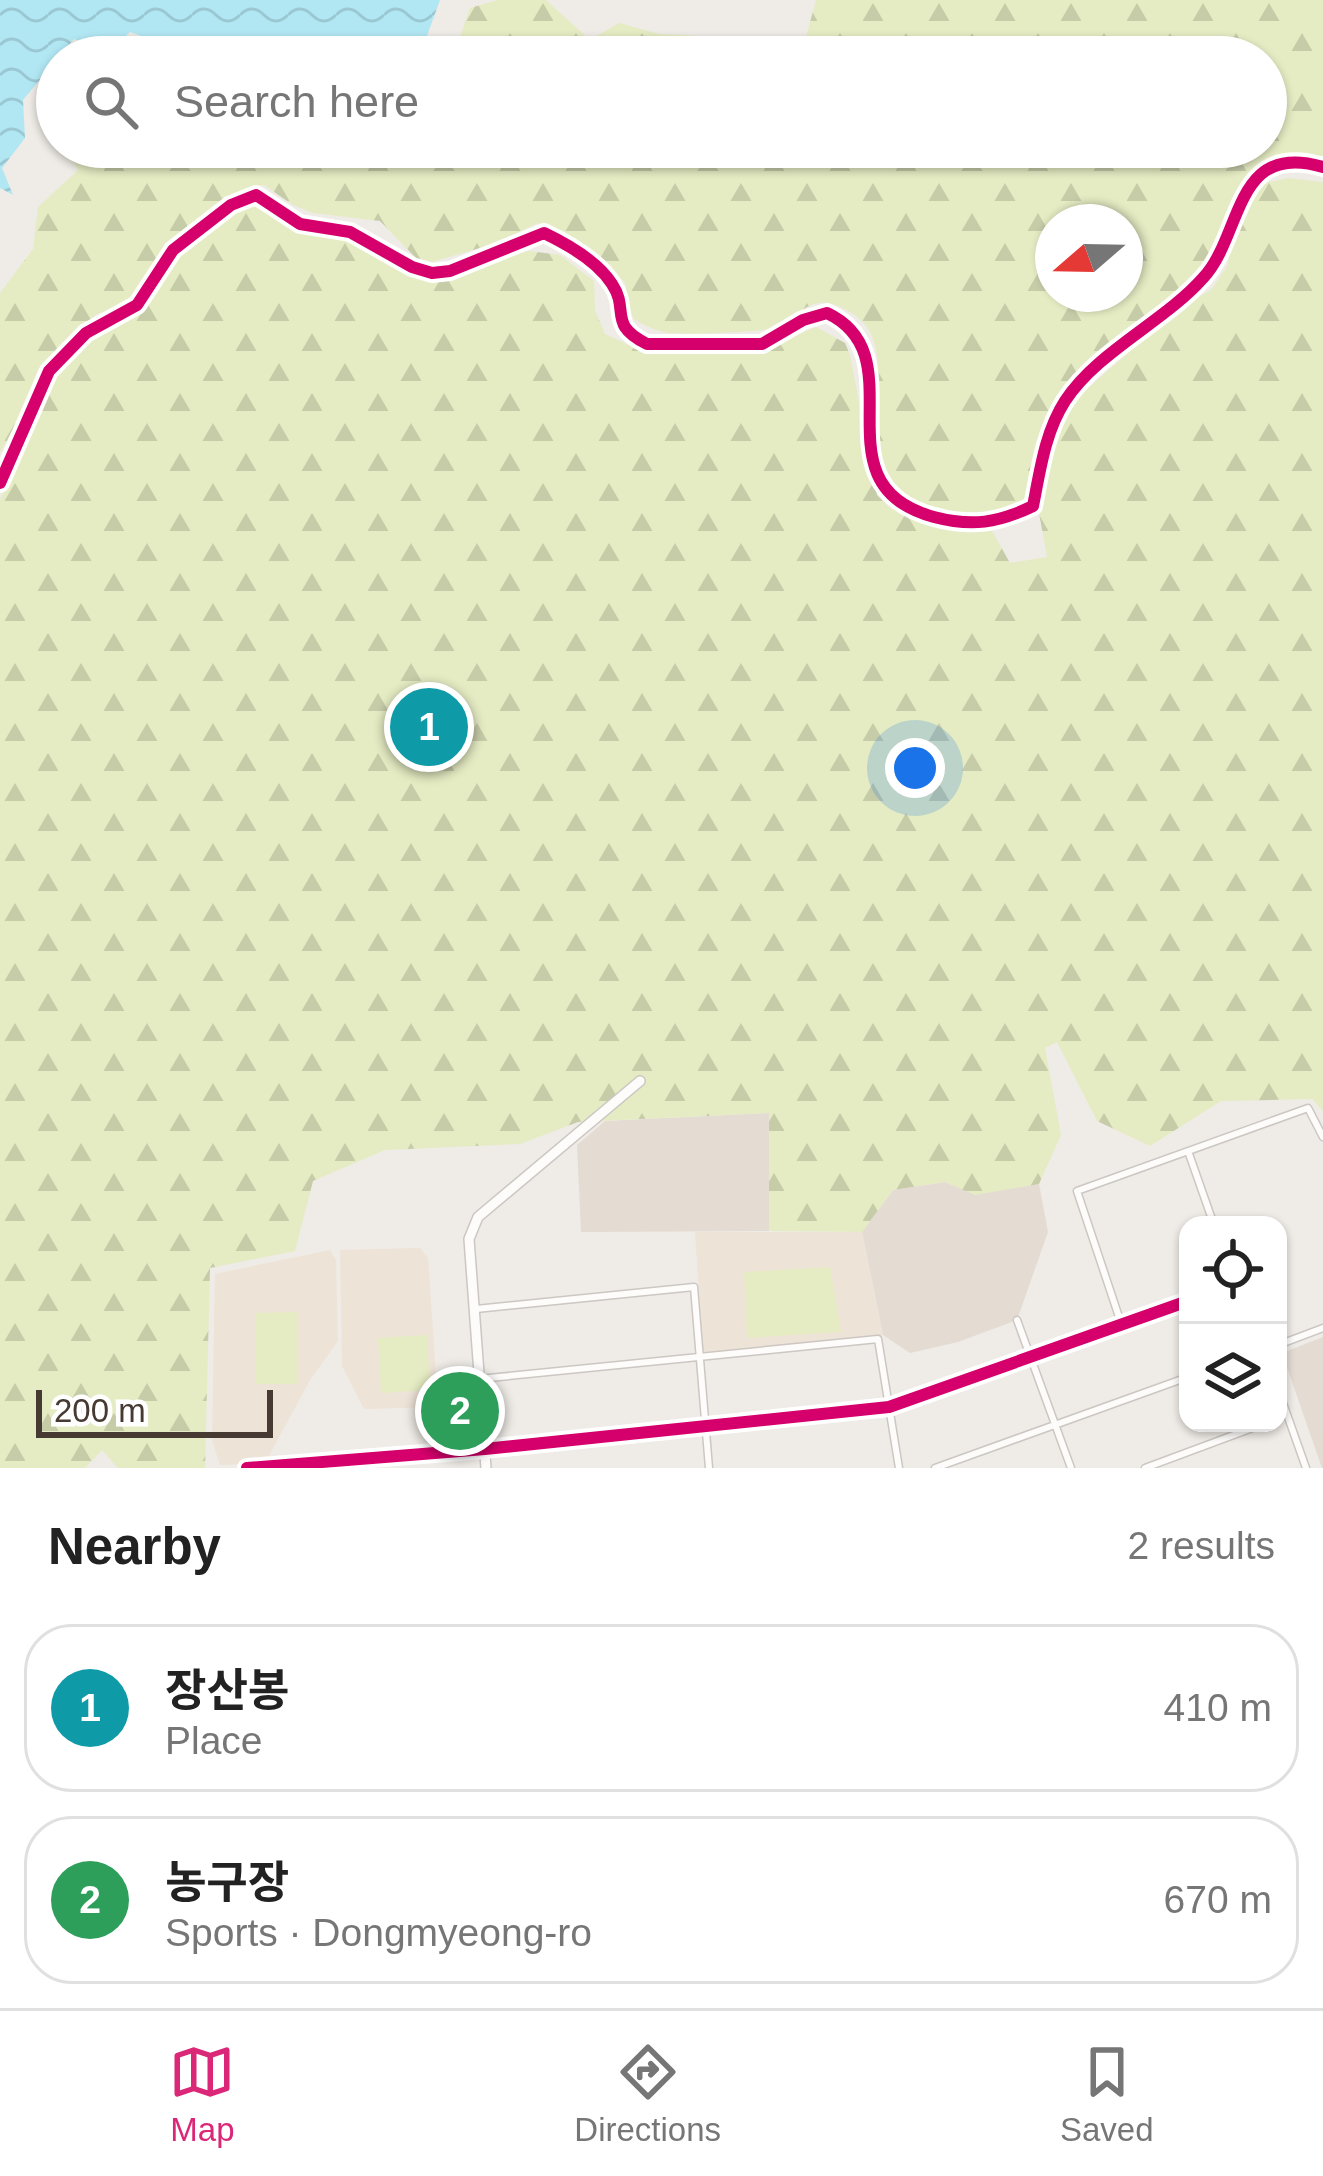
<!DOCTYPE html>
<html lang="en">
<head>
<meta charset="utf-8">
<style>
  :root { --surface:#fff; --page:#f2f2f2; --text:#222; --muted:#767676; --line:#e0e0e0; --accent:#db2777 }
  body { margin:0; font-family:Helvetica,"Noto Sans KR",sans-serif; background:var(--page); color:var(--text) }
  .controls { position:absolute; right:36px; bottom:36px; display:grid; overflow:hidden; border-radius:24px; box-shadow:0 3px 9px #0004 }
  .controls button { width:108px; height:108px; display:grid; place-items:center; padding:0; border:0; border-bottom:3px solid var(--line); background:var(--surface); color:var(--text); font:60px sans-serif }
  .compass { position:absolute; left:1035px; top:204px; width:108px; height:108px; border-radius:50%; background:var(--surface); box-shadow:0 3px 9px #0004; rotate:250deg }
  .scale { position:absolute; left:36px; bottom:30px; width:237px; box-sizing:border-box; padding-left:12px; border:6px solid #463a32; border-top:0; font-size:33px; line-height:42px; white-space:nowrap; color:#463a32; -webkit-text-stroke:9px #fff; paint-order:stroke }
  .you { position:absolute; left:915px; top:768px; width:42px; height:42px; margin:-30px; border:9px solid #fff; border-radius:50%; background:#1a73e8; box-shadow:0 0 0 18px #1a73e833 }
  .badge { display:grid; place-items:center; width:78px; height:78px; border-radius:50%; background:var(--accent); color:#fff; font-size:39px; font-weight:700 }
  .pin { position:absolute; translate:-50% -50%; border:6px solid #fff; box-shadow:0 3px 12px #0006 }
  .list { margin:0; padding:0; list-style:none }
  h2 { display:flex; justify-content:space-between; align-items:center; height:156px; margin:0; padding:0 48px; font-size:51px }
  h2 small { font-size:39px; font-weight:400; color:var(--muted) }
  .list li { display:grid; grid-template-columns:78px 1fr auto; gap:36px; align-items:center; box-sizing:border-box; height:168px; margin:0 24px 24px; padding:0 24px; border:3px solid var(--line); border-radius:48px }
  .list b { display:block; font-size:45px; white-space:nowrap }
  .list p { margin:0; font-size:39px; white-space:nowrap; color:var(--muted) }
  .list em { font-size:39px; font-style:normal; color:var(--muted) }
  .icon { flex:none; width:66px; height:66px; fill:none; stroke:currentColor; stroke-width:2; stroke-linecap:round; stroke-linejoin:round }
  .map { position:relative; flex:none; width:1323px; height:1468px; overflow:hidden }
  .search { position:absolute; background:var(--surface); box-shadow:0 3px 9px #0004; left:36px; right:36px; top:36px; height:132px; display:flex; align-items:center; gap:30px; box-sizing:border-box; padding:0 42px; border-radius:66px; color:var(--muted); font-size:45px }
  .sheet { height:540px; background:var(--surface) }
  nav { display:flex; justify-content:space-around; align-items:center; box-sizing:border-box; height:168px; border-top:3px solid var(--line); background:var(--surface); font-size:33px; color:var(--muted) }
  nav a { display:grid; justify-items:center; gap:6px }
  nav .on { color:var(--accent) }
  .map>svg:first-child { display:block }
  .residential { fill:#e4dbd3 }
  .education { fill:#eee3d7 }
  .forest { fill:url(#forest-firs); fill-rule:evenodd }
  .garden { fill:#e5ecc3 }
  .water { fill:url(#water-waves) }
  .lines { fill:none; stroke-linecap:round; stroke-linejoin:round }
  .minor-casing { stroke:#ccc7c2; stroke-width:9 }
  .tertiary-casing { stroke:#ccc7c2; stroke-width:12 }
  .minor { stroke:#fdfcfb; stroke-width:6 }
  .tertiary { stroke:#fdfcfb; stroke-width:9 }
  .cycleway-casing { stroke:#fff; stroke-width:20 }
  .cycleway { stroke:#d6006c; stroke-width:12 }
</style>
</head>
<body>
<div class="map">
<svg width="1323" height="1468" viewBox="0 0 1323 1468">
  <defs>
    <pattern id="forest-firs" width="22" height="20" patternUnits="userSpaceOnUse" patternTransform="scale(3)"><rect width="22" height="20" fill="#e5ecc3"/><path d="M5 1l3.5 6h-7zM16 11l3.5 6h-7z" fill="#c6cba8"/></pattern>
    <pattern id="water-waves" width="16" height="10" patternUnits="userSpaceOnUse" patternTransform="scale(3)"><rect width="16" height="10" fill="#b1e7f3"/><path d="M0 5q4-4 8 0t8 0" fill="none" stroke="#9ac7d1"/></pattern>
  </defs>
  <rect width="100%" height="100%" fill="#efebe6"/>
  <path class="residential" d="M770,1113L769,1231L581,1232L577,1145L605,1121Z
    M945,1182L975,1194L1039,1184L1048,1232L1017,1320L958,1342L910,1353L883,1335L862,1232L893,1190Z
    M1323,1337V1468H1322L1282,1353Z"/>
  <path class="education" d="M695,1232H862L883,1335L703,1353Z
    M420,1248L428,1258L438,1407L364,1409L342,1366L340,1250Z
    M330,1250L336,1260L338,1341L310,1380L265,1463L220,1465L212,1441L215,1274Z"/>
  <path class="forest" d="M498,0H546L590,40L619,23L659,34L805,41L816,0H1323V160C1302,157 1280,155 1261,168C1227,191 1226,238 1201,269C1176,300 1138,328 1107,355C1096,365 1082,373 1074,386C1065,401 1054,417 1046,433C1035,455 1040,495 1017,509C995,523 961,516 938,509C818,472 921,353 850,312C807,287 803,320 768,329C755,332 682,335 668,333C656,331 644,325 634,319L626,299V284C603,258 571,234 538,223L500,242L432,262L416,258L380,221L313,213L293,205L264,185L254,186L232,199L163,252L134,301L95,315L38,369L22,413L0,453V293L33,249L38,207L78,170L65,147H1266V57H453L470,8ZM1053,222H1125V294H1053Z
    M1288,178L1323,182V1111L1312,1099L1221,1101L1150,1146L1097,1121L1057,1042L1045,1048L1061,1135L1039,1184L975,1195L945,1182L893,1190L862,1232L769,1231V1113L578,1122L520,1144L385,1150L313,1181L295,1251L210,1268L205,1468H118L102,1450L85,1468H0V500L9,474L31,437L44,394L60,371L94,337L140,312L173,256L230,209L251,201L306,230L354,235L437,276L522,250L560,255L594,281L595,310L605,334L639,350L763,349L816,327L845,343L850,355L877,495L891,509L992,531L1010,563L1047,557L1037,502L1048,454L1069,405L1177,309L1211,290L1228,265L1233,230L1256,185Z"/>
  <path class="garden" d="M830,1267L841,1332L747,1338L744,1272Z
    M297,1312L298,1384H256L255,1313Z
    M427,1335L430,1390L381,1393L378,1338Z"/>
  <path class="water" d="M0,0H440L424,44L423,57H286L270,46C256,47 246,55 235,57C197,63 164,44 130,32L105,57H101L98,48L74,39L23,100L25,138L2,168L13,195L0,188Z"/>
  <g class="lines">
    <g class="minor-casing">
      <path id="minor" d="M1188,1151L1214,1225
        M476,1309L694,1287L709,1468
        M1017,1320L1071,1468
        M1121,1323L1077,1191L1308,1108L1323,1137
        M1278,1345L1323,1328
        M479,1379L878,1339L899,1468
        M1278,1389L1306,1468
        M247,1468L485,1449L889,1407L1188,1301
        M935,1468L1188,1377
        M1145,1468L1266,1423"/>
    </g>
    <g class="tertiary-casing">
      <path id="tertiary" d="M0,483L49,371L86,333L137,305L173,250L231,205L256,195L300,224L350,232L412,267L432,273L450,271L544,233C567,244 598,262 612,284C630,311 607,324 647,344H762L803,320L827,313C920,357 812,484 934,517C972,527 998,523 1033,506C1040,471 1045,432 1065,401C1098,351 1164,322 1203,278C1243,236 1233,140 1323,167
        M486,1468L469,1239L478,1217L640,1081"/>
    </g>
    <use href="#minor" class="minor"/>
    <use href="#tertiary" class="tertiary"/>
    <g class="cycleway-casing">
      <path id="cycleway" d="M0,483L49,371L86,333L137,305L173,250L231,205L256,195L300,224L350,232L412,267L432,273L450,271L544,233C567,244 598,262 612,284C630,311 607,324 647,344H762L803,320L827,313C920,357 812,484 934,517C972,527 998,523 1033,506C1040,471 1045,432 1065,401C1098,351 1164,322 1203,278C1243,236 1233,140 1323,167
        M247,1468L485,1449L889,1407L1188,1301"/>
    </g>
    <use href="#cycleway" class="cycleway"/>
  </g>
</svg>
<div class="controls">
<button><svg class="icon" aria-label="locate" viewBox="0 0 24 24"><circle cx="12" cy="12" r="6"/><path d="M12 2v4M12 18v4M2 12h4M18 12h4"/></svg></button>
<button><svg class="icon" aria-label="layers" viewBox="0 0 24 24"><path d="M12 4l9 5-9 5-9-5zM3 14l9 5 9-5"/></svg></button>
</div>
<svg class="compass" viewBox="-18 -18 36 36"><path d="M0-13l5 13h-10z" fill="#e53935"/><path d="M0 13l5-13h-10z" fill="#767676"/></svg>
<div class="scale">200 m</div>
<div class="you"></div>
<div class="pin badge" style="left:429px;top:727px;background:#0f9aa8">1</div>
<div class="pin badge" style="left:460px;top:1411px;background:#2e9e5b">2</div>
<div class="search"><svg class="icon" aria-label="search" viewBox="0 0 24 24"><circle cx="10" cy="10" r="6"/><path d="M15 15l6 6"/></svg>Search here</div>
</div>
<section class="sheet">
<h2>Nearby<small>2 results</small></h2>
<ul class="list">
<li><span class="badge" style="background:#0f9aa8">1</span><div><b>장산봉</b><p>Place</p></div><em>410 m</em></li>
<li><span class="badge" style="background:#2e9e5b">2</span><div><b>농구장</b><p>Sports · Dongmyeong-ro</p></div><em>670 m</em></li>
</ul>
</section>
<nav>
<a class="on"><svg class="icon" aria-label="map" viewBox="0 0 24 24"><path d="M3 6l6-2 6 2 6-2v14l-6 2-6-2-6 2zM9 4v14M15 6v14"/></svg>Map</a>
<a><svg class="icon" aria-label="directions" viewBox="0 0 24 24"><path d="M12 3l9 9-9 9-9-9zM9 14v-3h6M13 9l2 2-2 2"/></svg>Directions</a>
<a><svg class="icon" aria-label="saved" viewBox="0 0 24 24"><path d="M7 4h10v16l-5-4-5 4z"/></svg>Saved</a>
</nav>
</body>
</html>
